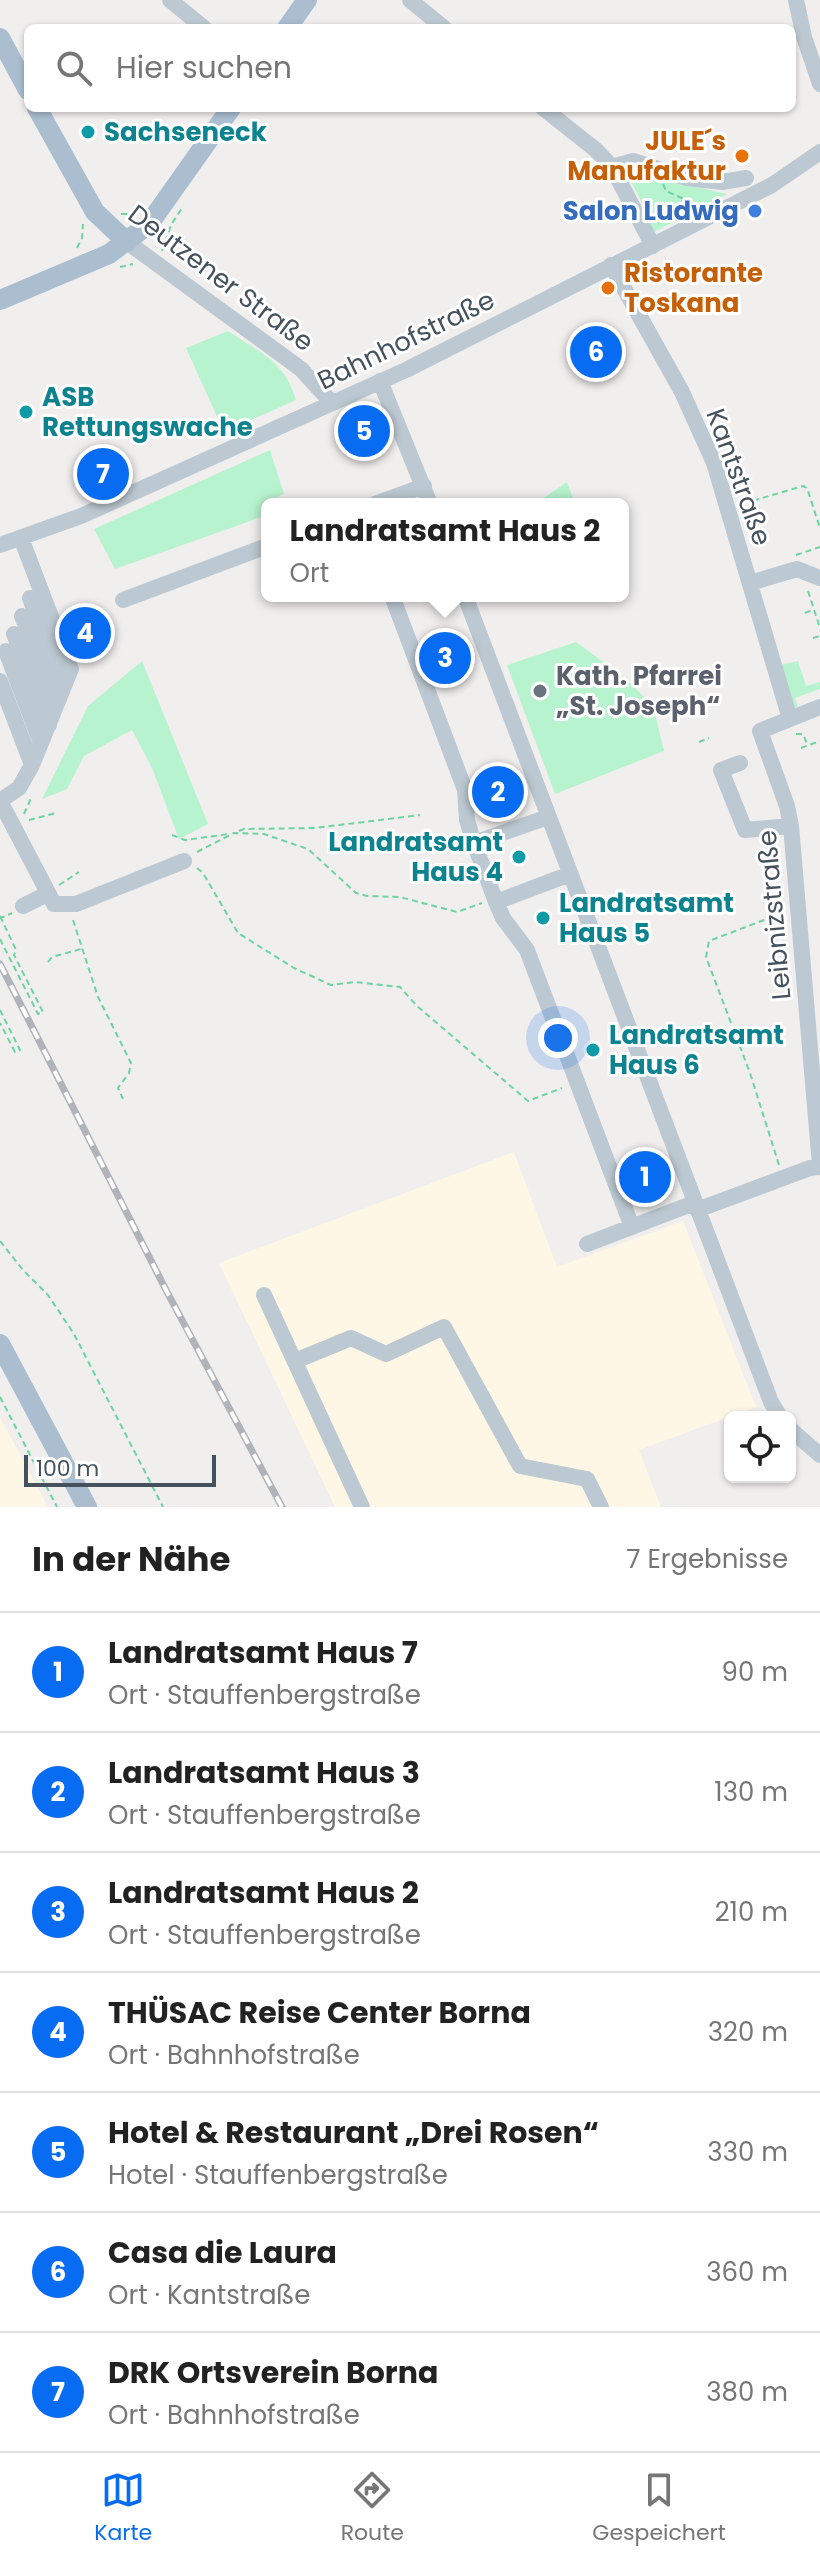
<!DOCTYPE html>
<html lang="de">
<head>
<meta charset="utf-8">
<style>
  :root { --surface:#fff; --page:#f2f2f2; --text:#222; --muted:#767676; --line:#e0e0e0; --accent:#086cf2 }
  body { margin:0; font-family:Poppins,sans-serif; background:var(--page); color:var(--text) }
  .controls { position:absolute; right:24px; bottom:24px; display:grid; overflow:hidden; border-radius:12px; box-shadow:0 2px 6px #0004 }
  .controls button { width:72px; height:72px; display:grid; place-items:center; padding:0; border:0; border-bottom:2px solid var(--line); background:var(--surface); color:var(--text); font:40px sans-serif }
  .scale { position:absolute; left:24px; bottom:20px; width:192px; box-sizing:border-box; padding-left:8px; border:4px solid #45525e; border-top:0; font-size:22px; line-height:28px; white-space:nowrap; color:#45525e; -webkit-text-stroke:6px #fff; paint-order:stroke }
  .you { position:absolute; left:558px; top:1038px; width:28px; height:28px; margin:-20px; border:6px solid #fff; border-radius:50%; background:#1a73e8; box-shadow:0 0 0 12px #1a73e833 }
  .badge { display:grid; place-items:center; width:52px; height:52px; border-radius:50%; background:var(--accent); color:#fff; font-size:26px; font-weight:700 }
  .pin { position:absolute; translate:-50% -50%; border:4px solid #fff; box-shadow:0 2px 8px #0006 }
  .popup { position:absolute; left:261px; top:498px; width:368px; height:104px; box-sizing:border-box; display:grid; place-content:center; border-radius:12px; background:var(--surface); filter:drop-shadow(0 2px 6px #0005); font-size:26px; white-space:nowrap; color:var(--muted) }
  .popup b { font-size:30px; color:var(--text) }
  .popup::after { content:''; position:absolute; left:50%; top:100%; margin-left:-16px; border:16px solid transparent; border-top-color:var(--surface) }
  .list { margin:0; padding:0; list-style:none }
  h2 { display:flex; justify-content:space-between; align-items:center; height:104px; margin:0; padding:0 32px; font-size:34px }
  h2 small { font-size:26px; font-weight:400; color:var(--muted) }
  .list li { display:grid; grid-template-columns:52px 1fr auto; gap:24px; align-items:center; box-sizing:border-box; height:120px; padding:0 32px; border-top:2px solid var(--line) }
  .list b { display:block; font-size:30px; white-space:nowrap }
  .list p { margin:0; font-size:26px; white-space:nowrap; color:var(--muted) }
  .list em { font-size:26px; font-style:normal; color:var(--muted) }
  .icon { flex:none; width:44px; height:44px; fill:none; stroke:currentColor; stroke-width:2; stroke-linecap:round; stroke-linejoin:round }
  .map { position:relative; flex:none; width:820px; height:1507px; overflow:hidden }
  .search { position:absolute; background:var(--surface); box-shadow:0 2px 6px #0004; left:24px; right:24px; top:24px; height:88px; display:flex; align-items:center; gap:20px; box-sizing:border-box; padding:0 28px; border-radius:12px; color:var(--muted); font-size:30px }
  .sheet { height:944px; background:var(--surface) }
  nav { display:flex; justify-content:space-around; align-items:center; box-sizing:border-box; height:112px; border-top:2px solid var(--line); background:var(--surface); font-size:22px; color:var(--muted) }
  nav a { display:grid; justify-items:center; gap:4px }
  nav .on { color:var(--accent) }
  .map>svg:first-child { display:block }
  .commercial { fill:#fef7e6 }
  .green { fill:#b8f3cf }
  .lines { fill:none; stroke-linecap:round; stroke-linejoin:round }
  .path { stroke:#6dd4a2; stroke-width:2; stroke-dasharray:6 4; stroke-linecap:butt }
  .minor { stroke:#bdc9d2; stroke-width:16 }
  .major { stroke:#abbed0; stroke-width:20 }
  .rail-casing { stroke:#b0b3ba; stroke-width:7 }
  .rail { stroke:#fff; stroke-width:4; stroke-dasharray:12; stroke-linecap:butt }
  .culture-dot { fill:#0f9aa8; stroke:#fff; stroke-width:3 }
  .food-dot { fill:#e8710a; stroke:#fff; stroke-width:3 }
  .shop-dot { fill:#3f7fe0; stroke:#fff; stroke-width:3 }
  .worship-dot { fill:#6b7280; stroke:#fff; stroke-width:3 }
  .labels { text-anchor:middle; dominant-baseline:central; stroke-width:6; stroke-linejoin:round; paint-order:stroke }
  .culture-label { font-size:26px; font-weight:bold; fill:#0d838f; stroke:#fff; text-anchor:start }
  .food-label { font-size:26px; font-weight:bold; fill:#c56008; stroke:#fff; text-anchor:end }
  .shop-label { font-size:26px; font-weight:bold; fill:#366cbe; stroke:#fff; text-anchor:end }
  .street-label { font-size:26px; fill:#45525e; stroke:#fff }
  .worship-label { font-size:26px; font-weight:bold; fill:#5b616d; stroke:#fff; text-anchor:start }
</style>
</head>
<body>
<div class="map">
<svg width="820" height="1507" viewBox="0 0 820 1507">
  <rect width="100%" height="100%" fill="#f1eeee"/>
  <path class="commercial" d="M514,1152L557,1267L683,1221L756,1407L639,1450L661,1507H335L219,1263Z
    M0,1417L48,1507H0Z"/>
  <path class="green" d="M643,169L684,184L727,194L654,232L648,227L651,221L632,183L625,181L623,176Z
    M228,331C260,353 284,360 296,400L224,432L186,348Z
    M270,450L284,494L271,500L273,504H267V515L115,569L94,529Z
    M567,482L575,504H535Z
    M576,642L624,677L653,706L664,751L555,794L507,665Z
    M142,661L208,824L179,839L152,768L132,730L84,756L67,789L42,799L88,706Z
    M798,661L806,686L820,682V689L795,698L798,708L794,707L780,665Z"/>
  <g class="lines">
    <path class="path" d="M663,184L666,191L684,199L688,212
      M121,214H135
      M77,248L82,238L83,224
      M162,251L171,225L182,208
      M120,267L133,264
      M726,459L737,456L752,501L803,486L807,488L820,528
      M796,555L820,547
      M808,591L820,628
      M805,613L813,610
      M813,638L820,636
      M796,734H803L808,746
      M699,742L709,738
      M801,748L820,741
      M24,814L31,798
      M29,820L56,813
      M239,831L244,829L315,828L420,815
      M172,835L185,840L229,834
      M197,852L234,833L264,834L308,849L356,893L367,896L400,897L457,912L482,903
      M197,868L203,873L238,933L294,968L331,985L355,982L400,987L417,1006L528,1101L562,1088
      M59,885L79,872
      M0,916L1,918L12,913
      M73,920L98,997L131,1063L129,1073L118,1088L123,1099
      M0,939L38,1014L43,1012L14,955L16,950L1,918
      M48,962L52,957L81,949
      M0,1010L20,1050L15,1052L0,1023
      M779,1165L750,1073L706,957L709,941L764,920L786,918
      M0,1241L23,1270L48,1295L74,1334L163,1507
      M0,1397L57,1507"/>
    <path class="minor" d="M170,0L204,28
      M410,0L444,28
      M796,0L804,37L820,84
      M543,108L596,150L612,167L653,246
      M612,167L633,161L687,178L722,182L746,178
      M127,242L301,369L332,403
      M611,265L682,392L714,463L790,719
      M380,381L430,504
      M375,504L424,486
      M0,545L81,516L406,370L772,185L820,152
      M750,583L797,569L820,578
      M392,596L465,790L467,820L474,843L548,817
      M465,596L771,1402L780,1417
      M30,598L63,687
      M123,600L267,546
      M22,616L56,706
      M14,634L49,725
      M6,651L41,743
      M0,681L32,765
      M820,707L760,731L787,806L791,826L820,1165
      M740,763L721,770L745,830L791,826
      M0,801L19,788L32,765L71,669L21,538
      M0,801L54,904H76L184,861
      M474,843L496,902L570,874
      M496,902L503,918L527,950L632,1227
      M23,906L47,894
      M697,1210L810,1168L820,1167
      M587,1244L694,1203
      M264,1295L362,1507
      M295,1361L351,1338L386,1354L444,1327L520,1466L587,1479L601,1507
      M790,1429L820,1455"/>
    <path class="major" d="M287,28L307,0
      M0,38L28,90
      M37,108L95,212L127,242
      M0,300L109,254L149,224L231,108
      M0,1344L87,1507"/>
    <g class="rail-casing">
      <path id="rail" d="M0,964L166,1290L282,1507"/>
    </g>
    <use href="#rail" class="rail"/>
  </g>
  <g class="culture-dot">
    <circle cx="88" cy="132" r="8"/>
    <circle cx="26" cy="412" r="8"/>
    <circle cx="519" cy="857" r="8"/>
    <circle cx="543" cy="918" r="8"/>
    <circle cx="593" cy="1050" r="8"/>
  </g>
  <g class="food-dot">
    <circle cx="742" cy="156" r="8"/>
    <circle cx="608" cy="288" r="8"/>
  </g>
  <circle class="shop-dot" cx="755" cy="211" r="8"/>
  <circle class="worship-dot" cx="540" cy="691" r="8"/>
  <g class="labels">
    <g class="culture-label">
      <text x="104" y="132">Sachseneck</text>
      <text x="42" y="397">ASB<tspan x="42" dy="30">Rettungswache</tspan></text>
      <text x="503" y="842" text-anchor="end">Landratsamt<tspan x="503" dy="30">Haus 4</tspan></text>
      <text x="559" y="903">Landratsamt<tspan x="559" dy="30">Haus 5</tspan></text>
      <text x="609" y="1035">Landratsamt<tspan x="609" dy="30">Haus 6</tspan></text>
    </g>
    <g class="food-label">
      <text x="726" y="141">JULE´s<tspan x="726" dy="30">Manufaktur</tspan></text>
      <text x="624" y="273" text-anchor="start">Ristorante<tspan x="624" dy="30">Toskana</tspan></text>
    </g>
    <g class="shop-label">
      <text x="739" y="211">Salon Ludwig</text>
    </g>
    <g class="street-label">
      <text transform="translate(221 278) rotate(37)">Deutzener Straße</text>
      <text transform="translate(406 340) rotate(-26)">Bahnhofstraße</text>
      <text transform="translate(739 477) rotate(70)">Kantstraße</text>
      <text transform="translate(774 915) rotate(-95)">Leibnizstraße</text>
    </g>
    <g class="worship-label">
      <text x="556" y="676">Kath. Pfarrei<tspan x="556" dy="30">„St. Joseph“</tspan></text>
    </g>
  </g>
</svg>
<div class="controls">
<button><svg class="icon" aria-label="locate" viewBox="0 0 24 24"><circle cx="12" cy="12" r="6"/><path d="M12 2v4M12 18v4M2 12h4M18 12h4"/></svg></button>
</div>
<div class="scale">100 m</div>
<div class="you"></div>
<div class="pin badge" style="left:645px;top:1177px">1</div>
<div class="pin badge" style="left:498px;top:792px">2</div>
<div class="pin badge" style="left:445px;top:658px">3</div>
<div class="popup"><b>Landratsamt Haus 2</b>Ort</div>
<div class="pin badge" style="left:85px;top:633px">4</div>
<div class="pin badge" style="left:364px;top:431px">5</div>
<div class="pin badge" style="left:596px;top:352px">6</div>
<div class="pin badge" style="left:103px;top:474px">7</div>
<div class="search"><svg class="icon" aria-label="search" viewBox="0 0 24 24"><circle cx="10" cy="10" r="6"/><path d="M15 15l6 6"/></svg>Hier suchen</div>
</div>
<section class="sheet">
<h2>In der Nähe<small>7 Ergebnisse</small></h2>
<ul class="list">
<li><span class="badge">1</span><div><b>Landratsamt Haus 7</b><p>Ort · Stauffenbergstraße</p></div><em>90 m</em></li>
<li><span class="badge">2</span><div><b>Landratsamt Haus 3</b><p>Ort · Stauffenbergstraße</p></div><em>130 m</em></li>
<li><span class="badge">3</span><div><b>Landratsamt Haus 2</b><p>Ort · Stauffenbergstraße</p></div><em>210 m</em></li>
<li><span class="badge">4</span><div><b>THÜSAC Reise Center Borna</b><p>Ort · Bahnhofstraße</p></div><em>320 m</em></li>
<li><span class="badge">5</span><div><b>Hotel &amp; Restaurant „Drei Rosen“</b><p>Hotel · Stauffenbergstraße</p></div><em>330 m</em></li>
<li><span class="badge">6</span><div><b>Casa die Laura</b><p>Ort · Kantstraße</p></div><em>360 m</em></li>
<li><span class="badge">7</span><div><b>DRK Ortsverein Borna</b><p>Ort · Bahnhofstraße</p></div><em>380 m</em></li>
</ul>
</section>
<nav>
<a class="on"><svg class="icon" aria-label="map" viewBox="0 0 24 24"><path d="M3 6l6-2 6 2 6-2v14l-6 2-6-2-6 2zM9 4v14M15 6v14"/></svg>Karte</a>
<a><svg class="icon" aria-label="directions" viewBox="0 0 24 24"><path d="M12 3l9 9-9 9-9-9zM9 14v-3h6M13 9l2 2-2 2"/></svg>Route</a>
<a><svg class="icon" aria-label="saved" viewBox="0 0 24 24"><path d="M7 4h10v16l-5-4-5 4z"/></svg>Gespeichert</a>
</nav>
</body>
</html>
